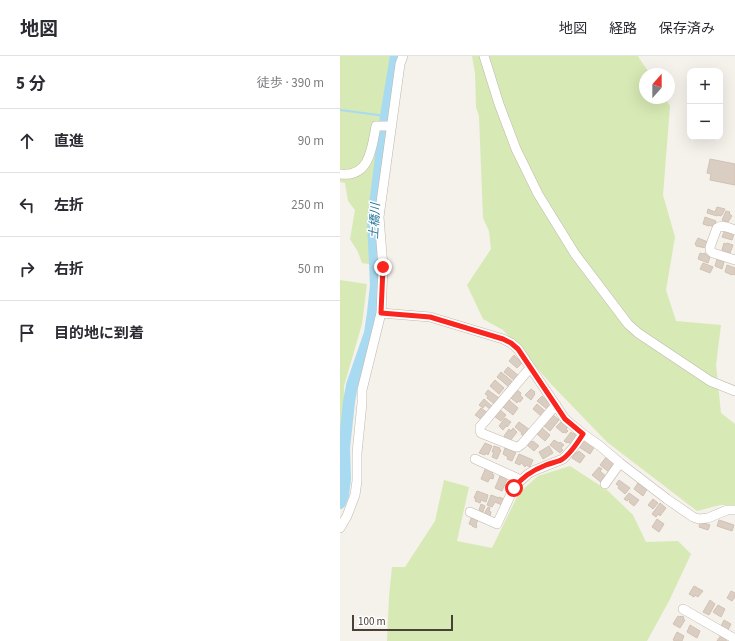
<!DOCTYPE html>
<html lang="ja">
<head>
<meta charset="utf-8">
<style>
  :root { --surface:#fff; --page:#f2f2f3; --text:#2b2b33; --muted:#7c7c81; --line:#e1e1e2 }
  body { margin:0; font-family:"Source Sans 3","Noto Sans JP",sans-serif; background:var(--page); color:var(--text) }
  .controls { position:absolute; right:12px; top:12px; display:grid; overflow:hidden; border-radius:8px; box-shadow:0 4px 16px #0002 }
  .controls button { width:36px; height:36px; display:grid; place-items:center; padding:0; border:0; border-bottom:1px solid var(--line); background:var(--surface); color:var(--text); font:20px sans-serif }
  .compass { position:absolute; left:299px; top:12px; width:36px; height:36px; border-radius:50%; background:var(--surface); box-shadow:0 4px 16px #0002; rotate:21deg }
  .scale { position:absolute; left:12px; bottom:10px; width:101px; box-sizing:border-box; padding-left:4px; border:2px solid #494138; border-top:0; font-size:11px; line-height:14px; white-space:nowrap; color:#494138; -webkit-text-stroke:3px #fff; paint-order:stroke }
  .stop { position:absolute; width:12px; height:12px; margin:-9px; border:3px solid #f9251e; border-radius:50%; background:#fff }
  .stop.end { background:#f9251e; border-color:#fff; box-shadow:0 1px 4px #0008 }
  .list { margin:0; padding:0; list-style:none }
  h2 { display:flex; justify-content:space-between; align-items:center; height:52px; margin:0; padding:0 16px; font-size:17px }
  h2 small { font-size:13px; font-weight:400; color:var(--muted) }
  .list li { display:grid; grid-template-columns:26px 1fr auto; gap:12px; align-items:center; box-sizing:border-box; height:64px; padding:0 16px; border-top:1px solid var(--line) }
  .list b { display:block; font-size:15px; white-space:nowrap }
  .list em { font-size:13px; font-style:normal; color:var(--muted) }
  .icon { flex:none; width:22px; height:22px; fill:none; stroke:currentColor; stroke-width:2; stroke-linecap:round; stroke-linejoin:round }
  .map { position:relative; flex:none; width:395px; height:585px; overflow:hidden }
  header { display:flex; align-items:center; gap:24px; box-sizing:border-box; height:56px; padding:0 20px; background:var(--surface); border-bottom:1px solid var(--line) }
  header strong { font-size:19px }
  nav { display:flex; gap:22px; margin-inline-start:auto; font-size:14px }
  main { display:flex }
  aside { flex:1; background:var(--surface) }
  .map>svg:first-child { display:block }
  .green { fill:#d7e9b4 }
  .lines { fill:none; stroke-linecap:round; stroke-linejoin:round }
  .stream { stroke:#a8dbf1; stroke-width:2 }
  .river { stroke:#a8dbf1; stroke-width:12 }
  .building { fill:#dacec3; stroke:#d2c2b3 }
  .minor-casing { stroke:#c1b7ad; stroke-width:10 }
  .minor { stroke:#fff; stroke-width:9 }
  .route { stroke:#f9251e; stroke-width:5 }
  .labels { text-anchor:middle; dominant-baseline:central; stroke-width:3; stroke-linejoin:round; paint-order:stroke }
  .water-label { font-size:12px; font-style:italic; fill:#2b7a9d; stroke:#fff }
</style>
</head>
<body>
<header>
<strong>地図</strong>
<nav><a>地図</a><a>経路</a><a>保存済み</a></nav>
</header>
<main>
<aside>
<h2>5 分<small>徒歩 · 390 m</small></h2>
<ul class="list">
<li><svg class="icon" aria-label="ahead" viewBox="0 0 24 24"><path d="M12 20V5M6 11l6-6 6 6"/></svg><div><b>直進</b></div><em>90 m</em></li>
<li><svg class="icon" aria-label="left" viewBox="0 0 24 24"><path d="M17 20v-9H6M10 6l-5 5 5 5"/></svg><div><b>左折</b></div><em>250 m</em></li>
<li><svg class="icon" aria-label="right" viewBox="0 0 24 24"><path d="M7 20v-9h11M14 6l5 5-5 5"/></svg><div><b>右折</b></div><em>50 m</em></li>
<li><svg class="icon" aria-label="arrive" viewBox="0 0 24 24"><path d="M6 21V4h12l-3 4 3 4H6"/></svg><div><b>目的地に到着</b></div></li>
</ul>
</aside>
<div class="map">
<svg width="395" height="585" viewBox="0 0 395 585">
  <rect width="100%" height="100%" fill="#f5f1eb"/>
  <path class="green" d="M0,0H54L43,54L34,209L22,207L18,196L10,183L15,154L8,145L5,127L0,126Z
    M132,0H298L299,2L310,18H305V42H325L330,50L323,139L335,181L326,234L336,265L381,269L376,309L381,357L395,368V449H380L357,455L267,386L212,329L163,274L143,263L127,229L151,193L149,175L143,162L139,60L136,51L135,17Z
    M0,224L27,228L22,268L4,330L6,413L0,452Z
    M230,410L267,434L293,459L306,486L338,485L351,498L329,545L307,585H47L49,541L52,511H65L95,465L104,424L129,431L117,485L152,492L179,437L198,420Z"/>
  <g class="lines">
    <path class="stream" d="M0,54L46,60"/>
    <path class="river" d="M0,447L3,439L5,423L4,392L9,346L12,329L30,277L33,257L36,229L33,165L46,60L56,0"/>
  </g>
  <path class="building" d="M370,103L395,108V129L370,124L371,118L367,117Z
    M377,151L385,153L382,159H381V160L377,159V160L367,157L368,153L375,156Z
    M386,155L390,156L389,157L392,160L388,166L382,164Z
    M365,161L376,165L374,171L369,169V170L363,168Z
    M385,174L394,178L392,184L382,181Z
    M358,182L368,186L366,192L356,190V189L355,188Z
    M384,187L386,188L387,187L393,189L390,197L382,194Z
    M360,197L363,198L364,197L366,198V199L370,201L368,207L358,203Z
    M377,203L384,206L382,213L375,210Z
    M363,207L373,211L370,217L360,213Z
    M387,209L395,212V219L393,218L392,219L385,216Z
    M174,299L182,307L177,312L169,305Z
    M168,311L179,320L175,325L164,316Z
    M161,316L173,326L169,331L157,321Z
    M155,324L164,332L159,338L150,330Z
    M191,333L195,336L194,337L195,338L191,344L185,339Z
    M148,334L159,342L154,348L147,342L148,340L145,338Z
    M177,334L181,337L180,339L183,342L180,346L178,345L177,347L171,342Z
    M202,340L211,348L207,353L197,345Z
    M144,343L153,351L151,354L145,349L143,352L139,349Z
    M169,344L178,352L173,359L163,351Z
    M197,348L205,355L201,360L193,353Z
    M141,352L148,357L142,364L135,359Z
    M159,353L166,359L161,365L154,360Z
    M212,358L219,364L210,375L203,369Z
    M165,362L171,366L167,371L166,370L163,374L159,370Z
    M179,366L190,374L185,381L181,378L182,377L175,371Z
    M221,366L228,371L226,373L228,375L226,377L224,376L223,377L216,371Z
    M173,372L177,376L170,385L164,380L169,373L171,375Z
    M202,372L210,379L205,385L197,378Z
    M231,376L233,378L234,376L238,379L231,388L228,386L227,387L224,385Z
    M244,383L255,390L250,398L239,391Z
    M214,384L219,387L220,386L224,389L221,392L223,394L220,397L210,389Z
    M190,385L192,386L193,385L199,390L194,395L187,389Z
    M145,387L152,390L148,399L146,397L145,399L139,397Z
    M154,390L160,392L159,394H161L157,403L152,401L154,396H152Z
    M209,390L213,397L203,403L199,396Z
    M165,392L176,396L172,405L167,403L168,401L163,398Z
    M239,395L245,400L240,407L232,402L236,396L237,397Z
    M179,398L193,404L190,411L186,409L185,411L183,409V408L181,407L180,409L175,407Z
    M267,400L276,407L269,416L260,409Z
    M146,411L154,414L152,418L154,419L153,423L150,422L148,426L141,423Z
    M259,411L262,413L260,415L267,421L262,427L252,419Z
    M160,420L167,423L162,435L155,432Z
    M279,424L290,432L285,438L278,432L279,430L276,428Z
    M298,427L307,433L303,440L294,433Z
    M137,435L148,439L146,446L141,444L140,447L135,445L136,442H134Z
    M289,437L299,444L294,450L289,446L290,444L289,443L287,445L284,443Z
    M151,439L159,442V441L164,443L162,449L155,446L152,451L147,449Z
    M313,443L318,447L313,453L308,449Z
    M320,447L326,452L320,460L318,458L316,461L312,458Z
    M141,448L145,450L143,456L139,454Z
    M148,451L150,452L149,455L151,456L150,460L144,458Z
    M132,460L138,463L136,469L137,470L136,472L132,470V469L129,468Z
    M317,463L324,468L319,476L312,471Z
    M379,464L394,469L392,475L377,470Z
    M360,466L370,469L368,474L359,471Z
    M354,530L363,535L358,541L355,539L354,541L349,538Z
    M391,535L395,537V541L392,545L387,542Z
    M370,544L375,548L369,559L363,556Z
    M378,549L385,553L381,561L373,556Z
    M338,560L340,561L341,560L344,561L343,563L345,564L340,572L333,568Z
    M384,564L391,568L388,574L381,570Z
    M350,569L360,575L357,582L347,576Z
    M337,576L344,580L342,585H335L333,584Z
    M381,579L387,583L386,585H377Z"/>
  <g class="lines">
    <g class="minor-casing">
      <path id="minor" d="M144,0L159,48L176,93L198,138L235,198L288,268L298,277L370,325L395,335
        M0,118C30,122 32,91 36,70H52
        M395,174C389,172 383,168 377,172L370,191V194L373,197L395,204
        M41,257L90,261L163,283L171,287L178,293L225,363L243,378L260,390L280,407L327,443L353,461L359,463L368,462L387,454H395
        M190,312L140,371V375L141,377L176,391H178L182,388L216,349
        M135,403L181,424
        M265,428L280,407
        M130,456L157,468L171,438L177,428L188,418L193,415L223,403L234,391L243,378
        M0,472L7,460L15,439L17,425V397L22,347V334L41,257L43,211L39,161L60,8L63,0
        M343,553L395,583"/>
    </g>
    <use href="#minor" class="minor"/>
  </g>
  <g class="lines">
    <path class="route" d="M43,211L41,257L90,261L163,283L171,287L178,293L225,363L243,378C238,386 230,399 221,404C217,406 211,407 206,409C193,414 182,421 174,432"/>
  </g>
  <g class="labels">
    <g class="water-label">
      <text transform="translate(35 165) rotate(-87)">土橋川</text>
    </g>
  </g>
</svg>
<div class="controls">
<button>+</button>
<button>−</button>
</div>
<svg class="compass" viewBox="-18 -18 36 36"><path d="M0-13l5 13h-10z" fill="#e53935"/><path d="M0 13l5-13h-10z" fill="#7c7c81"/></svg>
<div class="scale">100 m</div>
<div class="stop" style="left:174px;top:432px"></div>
<div class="stop end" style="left:43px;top:211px"></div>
</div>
</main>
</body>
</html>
